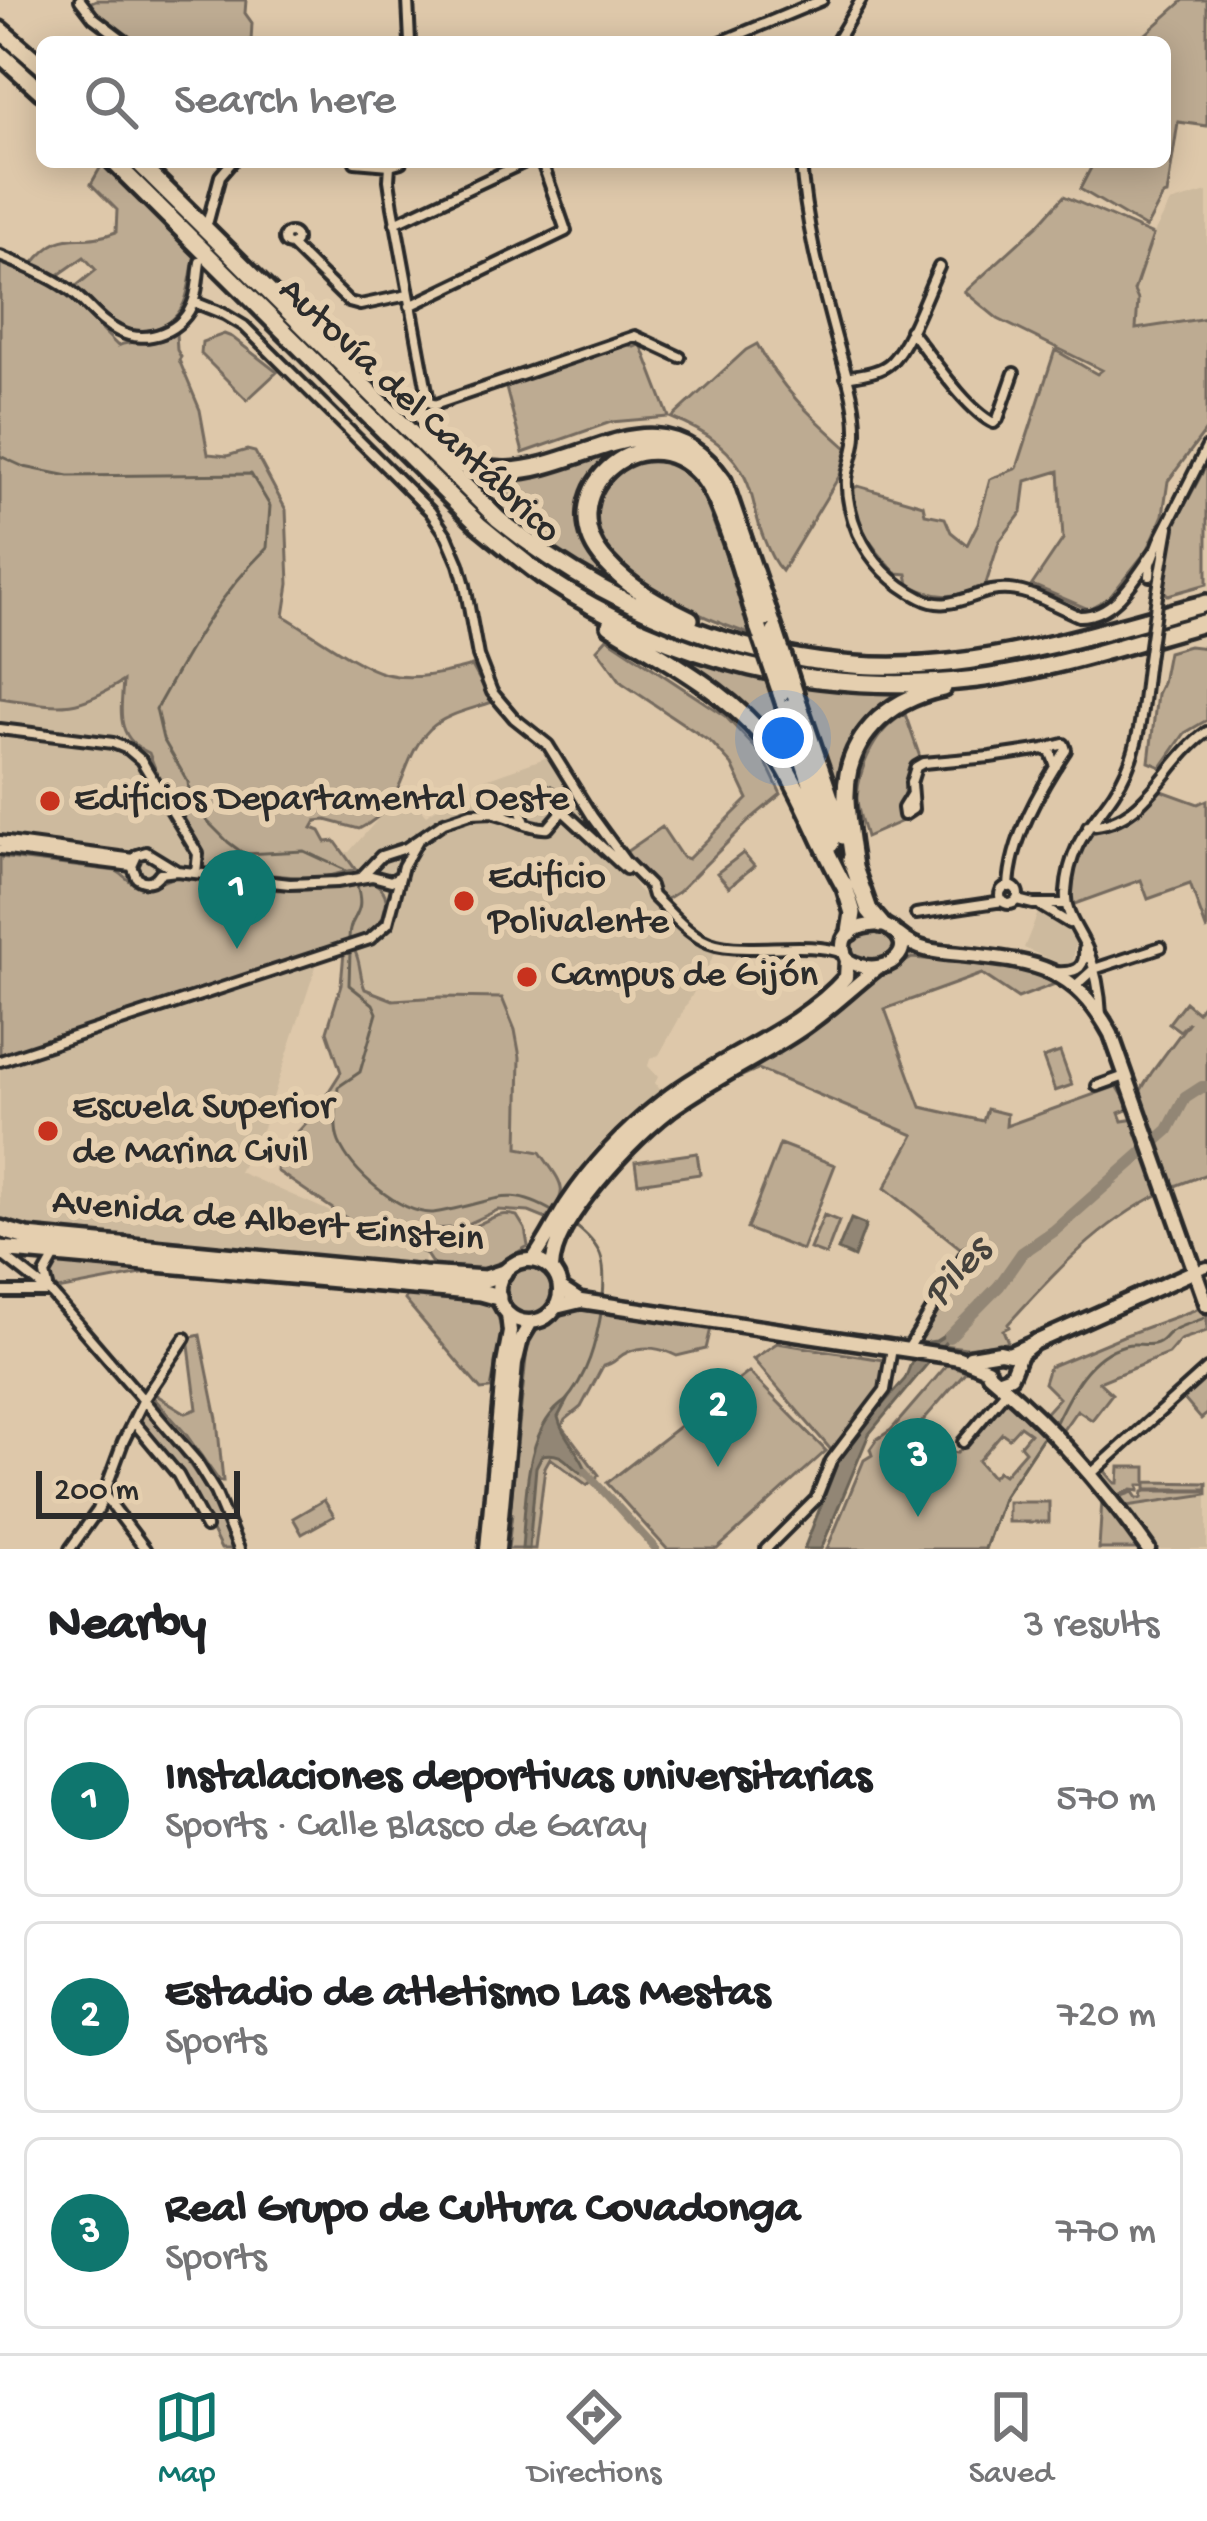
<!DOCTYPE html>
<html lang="en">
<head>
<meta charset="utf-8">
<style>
  :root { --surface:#fff; --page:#f2f2f2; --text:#202124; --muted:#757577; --line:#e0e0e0; --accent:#0f766e }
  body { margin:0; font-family:"Gochi Hand",sans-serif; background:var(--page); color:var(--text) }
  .scale { position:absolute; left:36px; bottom:30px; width:204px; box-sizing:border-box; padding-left:12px; border:6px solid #2b2b2b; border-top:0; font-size:33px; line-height:42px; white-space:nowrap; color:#2b2b2b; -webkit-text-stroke:9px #e5cfaf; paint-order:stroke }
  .you { position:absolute; left:783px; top:738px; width:42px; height:42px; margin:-30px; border:9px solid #fff; border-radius:50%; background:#1a73e8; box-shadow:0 0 0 18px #1a73e833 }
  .badge { display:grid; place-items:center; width:78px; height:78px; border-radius:50%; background:var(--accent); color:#fff; font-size:39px; font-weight:700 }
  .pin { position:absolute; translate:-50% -99px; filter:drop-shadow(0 3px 6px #0008) }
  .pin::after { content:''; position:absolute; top:63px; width:42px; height:36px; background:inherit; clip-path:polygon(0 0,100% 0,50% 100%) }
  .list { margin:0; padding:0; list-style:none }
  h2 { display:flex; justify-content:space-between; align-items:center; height:156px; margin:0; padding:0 48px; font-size:51px }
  h2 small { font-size:39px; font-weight:400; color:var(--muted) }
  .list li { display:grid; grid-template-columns:78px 1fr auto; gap:36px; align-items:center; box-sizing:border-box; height:192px; margin:0 24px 24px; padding:0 24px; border:3px solid var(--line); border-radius:18px }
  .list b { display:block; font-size:45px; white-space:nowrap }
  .list p { margin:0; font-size:39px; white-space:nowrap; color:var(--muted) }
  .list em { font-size:39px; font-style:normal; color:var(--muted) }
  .icon { flex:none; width:66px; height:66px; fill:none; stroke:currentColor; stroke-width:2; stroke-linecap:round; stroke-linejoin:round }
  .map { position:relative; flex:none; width:1207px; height:1549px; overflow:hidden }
  .search { position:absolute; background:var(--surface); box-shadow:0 6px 30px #0003; left:36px; right:36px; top:36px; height:132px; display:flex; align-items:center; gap:30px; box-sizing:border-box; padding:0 42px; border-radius:18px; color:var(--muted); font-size:45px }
  .sheet { height:804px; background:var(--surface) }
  nav { display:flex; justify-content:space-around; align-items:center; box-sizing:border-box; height:168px; border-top:3px solid var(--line); background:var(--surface); font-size:33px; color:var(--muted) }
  nav a { display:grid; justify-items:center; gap:6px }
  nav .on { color:var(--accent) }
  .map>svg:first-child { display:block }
  .built { fill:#cdba9e }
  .green { fill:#bdab92; stroke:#746b5e; stroke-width:3; fill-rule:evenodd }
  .water { fill:#928674; stroke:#696257; stroke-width:3 }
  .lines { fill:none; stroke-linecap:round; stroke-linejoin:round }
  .stream { stroke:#696257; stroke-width:3 }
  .canal { stroke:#928674; stroke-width:8 }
  .river { stroke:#928674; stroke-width:12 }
  .street-casing { stroke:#2b2b2b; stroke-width:16 }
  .secondary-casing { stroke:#2b2b2b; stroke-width:21 }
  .primary-casing { stroke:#2b2b2b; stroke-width:21 }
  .highway-casing { stroke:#2b2b2b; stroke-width:24 }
  .street { stroke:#e5cfaf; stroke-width:8 }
  .secondary { stroke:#e5cfaf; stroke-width:12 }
  .primary { stroke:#e5cfaf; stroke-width:12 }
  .highway { stroke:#e5cfaf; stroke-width:15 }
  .street-bridge-casing { stroke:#2b2b2b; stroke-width:16; stroke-linecap:butt }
  .highway-bridge-casing { stroke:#2b2b2b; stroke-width:24; stroke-linecap:butt }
  .street-bridge { stroke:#e5cfaf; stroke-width:8 }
  .highway-bridge { stroke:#e5cfaf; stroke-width:15 }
  .poi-dot { fill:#c8321e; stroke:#e5cfaf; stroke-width:4.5 }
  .labels { text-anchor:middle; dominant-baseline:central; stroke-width:12; stroke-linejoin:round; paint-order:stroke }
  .street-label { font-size:39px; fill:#2b2b2b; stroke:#e5cfaf }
  .poi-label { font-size:39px; fill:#2b2b2b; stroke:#e5cfaf; text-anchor:start }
  .water-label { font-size:42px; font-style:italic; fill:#45423d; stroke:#e5cfaf }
</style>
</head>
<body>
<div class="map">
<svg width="1207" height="1549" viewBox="0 0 1207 1549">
  <rect width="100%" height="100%" fill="#dec8aa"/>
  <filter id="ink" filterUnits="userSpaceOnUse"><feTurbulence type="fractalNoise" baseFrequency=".00833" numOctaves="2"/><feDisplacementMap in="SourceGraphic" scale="24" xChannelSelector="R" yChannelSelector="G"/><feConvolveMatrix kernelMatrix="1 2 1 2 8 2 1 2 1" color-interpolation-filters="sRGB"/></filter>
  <g filter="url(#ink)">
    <path class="built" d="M1207,192V318L1137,330L1138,300L1134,291L1153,235L1170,203Z
      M124,680L313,851L349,852L400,794L410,796L426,815L480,781L548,757L638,889L694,943L716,952L659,1055L650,1059L648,1066L658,1077L655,1083L661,1091L627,1117L594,1150L554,1205L558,1178L540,1152L518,1149L520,1057L441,997L379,1001L352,989L350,951L318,960L263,1128L239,1172L425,1253L424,1275L0,1229V698L59,707L95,699Z
      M1039,910L1062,920L1070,930L1076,940L1073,962L1063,965L1024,948Z
      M1207,1494V1549H1158L1127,1506Z"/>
    <path class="green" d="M96,0H246L245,13L252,23L251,42H133L97,16L87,4Z
      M1184,0H1207V126L1178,122L1167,195L1163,196L1146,228L1080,189L1094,162H1165V42H1137Z
      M103,163L195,255C191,270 190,289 184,303C169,337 127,337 102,316C92,308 84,296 75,287L96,270L84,257L57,276L32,265C65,223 76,248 116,232L117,210L91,184Z
      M1064,196L1153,235L1134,291L1138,300L1136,329L1207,318V429L1168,481L1163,515L1148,549L1110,597L1088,609L1032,585L1063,539L1059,471L1026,481L1022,512L999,542L985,587C954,597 939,601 909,584L907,574L896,573C873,549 854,524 851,489L858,486L923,505L925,514L945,518L951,532L967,545L978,523L990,479L1017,468L1055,350L1097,374L1102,370L998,319L965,292L1038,225Z
      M0,262L63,291L118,346C137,337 157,348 176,333L177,350L181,357L179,360L200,410L208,454L227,456L247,450L255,452L286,510L289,584L284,616C312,632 356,666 386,674C414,681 444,673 472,666L492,702C473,709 445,714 430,729C397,762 409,805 359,829L326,820L316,821L312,828L320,831L326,842L335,841L355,869L319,879L205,869L171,809L149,753C115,738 121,712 123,681C72,714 57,706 0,698Z
      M224,334L232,337L277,372L247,400L201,354L202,342Z
      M625,343L634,347L641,344L669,417L611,422L523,453L505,384Z
      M757,344C781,389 810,415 847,448L840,475L782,571C773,562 769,551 764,539C756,521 755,502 748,484C735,450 705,431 672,418L746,350Z
      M633,442L674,449L606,464L584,536L654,605C581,578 518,527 463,474L511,479L536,476Z
      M647,459L664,461L682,469L699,484L738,588L749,634C706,619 623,584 601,542C594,527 595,512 600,497C606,473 625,464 647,459Z
      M1207,464V584L1168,595L1162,589L1175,524Z
      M607,638L725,716L763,756L781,794L753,817L678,892L665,900L623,854L662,827L682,857L688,859L748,799L732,765L712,743L622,683L597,649Z
      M641,641L700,662L768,677L815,818L781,754Z
      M1189,646L1207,648V720L1185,733L1161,767L1149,762L1157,694L1162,683L1168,652Z
      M801,685L858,691L918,690C854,719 846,739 841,806Z
      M905,714L921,760L910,767L898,818L900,822L866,837C863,825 857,811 857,798C859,766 876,729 905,714Z
      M1154,788L1198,804L1207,800V931L1190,884L1148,899L1141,880L1072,905L1066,904V890L1086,826L1120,818Z
      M743,853L754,866L729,887L717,873Z
      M0,857L116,871C122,874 126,878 131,882C146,895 158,882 174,877C217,882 263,892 307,890C319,890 367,880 372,882C379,885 383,889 385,895C394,925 359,937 339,946L0,1056Z
      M864,925L893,930L900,956L860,967L843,947Z
      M354,950C361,960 359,976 365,989L393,1000L441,997L502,998L515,1030L520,1057L518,1148L540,1152C560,1182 573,1189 546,1219L529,1212L498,1210L459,1228L420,1229L382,1223C411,1238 450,1237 479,1224C494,1217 499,1212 517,1216L525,1229L528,1246L484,1273L442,1269L433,1265L425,1253L349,1220L277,1171L279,1153L315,1113L341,1072L327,1031L341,985L344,952Z
      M912,958L1012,966L1026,969L1058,983L1018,998L982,974L885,1009L921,1107L983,1121L987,1109L1007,1114L1006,1126L1117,1086L1127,1102V1110L1119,1113L1122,1121L1136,1119L1161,1193C1099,1224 1054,1273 1008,1324L1009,1327L1003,1330L1008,1342L1005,1343L966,1348L919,1342L969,1255L885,1188L914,1135L758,1069L740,1077L826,1022L864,986Z
      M1207,999V1174L1167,1189L1135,1100L1152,1072L1189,1022L1180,1031L1169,1023L1185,1002L1197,1012Z
      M1060,1052L1072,1085L1055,1091L1043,1058Z
      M780,1144L835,1165L802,1250L747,1229Z
      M697,1153L700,1174L638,1183L635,1162Z
      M824,1215L839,1221L826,1255L810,1249Z
      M62,1260L168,1269L58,1290C47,1280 50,1267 62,1260Z
      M505 1291a24 24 0 1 1 48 0a24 24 0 1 1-48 0Z
      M407,1294L486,1300C514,1324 495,1358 491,1389L481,1390L405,1300Z
      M576,1309L711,1328L706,1349L677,1356C661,1348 646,1345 628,1352C617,1356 616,1364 603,1366L581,1407L565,1420L562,1426L599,1475L587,1485L550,1458L545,1467L535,1549H508L512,1513L510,1512L528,1339C536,1329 563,1312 576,1309Z
      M1197,1309H1207V1331L1180,1340L1168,1354L1099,1382L1112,1394L1092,1420L1077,1410L1058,1437L1050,1430L1043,1437L1004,1496L985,1549H827L864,1460L872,1455L870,1449L877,1439L891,1430L948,1364L966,1371L919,1425L948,1451L957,1453L966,1445L963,1442L1007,1389L1040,1419L1059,1398L1044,1383L1049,1367L1123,1336ZM1020,1426L1030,1433L1020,1445L1025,1451L1004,1475L998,1471L992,1477L978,1461L1002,1433L1009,1438Z
      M200,1335L217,1419L223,1481H219L185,1433L152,1396L153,1393L186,1413L197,1409L188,1338Z
      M777,1343L884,1360L880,1387L832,1451L753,1359Z
      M749,1372L826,1451L717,1549H667L607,1483Z
      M1207,1376V1414L1201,1419L1183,1398Z
      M143,1412L148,1414C184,1455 218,1497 233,1549H221L185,1477L144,1427L140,1418Z
      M1119,1467H1146V1482L1207,1483V1489H1146V1485H1139V1491L1132,1490L1118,1495L1100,1473L1104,1470L1115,1483H1118Z
      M1146,1491H1207V1494L1127,1506L1119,1497L1133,1492L1137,1498H1142L1143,1492Z
      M324,1500L334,1516L302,1534L293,1518Z
      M1102,1500L1138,1549H1099Z
      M1008,1502H1049V1522H1008Z"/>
    <path class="water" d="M851,1219L866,1225L854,1257L838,1250Z
      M958,1327L869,1434L821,1549H804L839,1459L853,1438L905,1379L912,1361L929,1342L936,1341Z
      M567,1400L558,1417C563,1439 582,1453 588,1475C568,1471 568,1450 542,1455L536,1467L529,1549H522C526,1504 523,1427 567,1400Z"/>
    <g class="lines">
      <path class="stream" d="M0,456L24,467L69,476L251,474L270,506L267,548C217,597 190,648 156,709L163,739L188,782L191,805L228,842L244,854L304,851L343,869L350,875
        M349,941C348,913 368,918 356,883
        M350,951L349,985L373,1004L377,1013L360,1072L338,1087C337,1103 333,1128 339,1142C352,1172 398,1212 431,1213C437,1213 443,1211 449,1210C496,1201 509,1185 555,1213
        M573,1224C604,1247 606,1262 603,1298
        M564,1403C588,1376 596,1343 602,1308
        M1056,1422C1071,1391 1089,1355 1125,1345C1134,1342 1144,1346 1154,1344C1163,1342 1163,1338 1169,1333C1179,1325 1193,1323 1204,1318
        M985,1549L1004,1496L1043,1437"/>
      <path class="canal" d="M585,1471L656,1549"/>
      <path class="river" d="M949,1337L999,1286L1022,1253L1054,1231L1168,1130L1185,1098L1202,1087H1207"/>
      <g class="street-casing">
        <path id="street" d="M80,0L93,17L126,42
          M408,0L410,42
          M721,42L822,0
          M836,42L861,0
          M355,162L390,165L401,162
          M801,162C805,220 820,278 835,334C843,365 857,401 856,434C856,449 849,463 847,479C846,496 851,517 858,533C871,561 893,584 921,598C953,615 978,586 1010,590C1034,592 1057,607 1079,616C1116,617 1136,576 1156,549
          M390,165L389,180L393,207L429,402L434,405L635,336L680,357
          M208,221L220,176L232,162
          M395,223L525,162
          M284 239a6 6 0 1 1 12 0a6 6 0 1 1-12 0Z
          M291,245L349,302L360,305L408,295
          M0,256C22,265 48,275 68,289C86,301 97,321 118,331C147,346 184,331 194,300C198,288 198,274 200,262
          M194,302L224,314L244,326L430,511L447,536L459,564L465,585L478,656L492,692L514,718L548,745L592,816L625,861L650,886L653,896
          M410,306L566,231L542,162
          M910,330C930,355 967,411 994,423L998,419L1014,373
          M846,377C860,374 880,373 891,362C909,344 927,292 939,267
          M1150,576L1151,563L1160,540L1207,447
          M1157,596L1169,527
          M0,729L113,743L128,749L141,760L198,854L196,873
          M911,795L903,808L904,815L913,809L911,783L916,767L923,763L990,757L1044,749
          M561,809L626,869
          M495,813C512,817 534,830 548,828L560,814C562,800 554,792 540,789C523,792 517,805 524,820
          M1088,826C1148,823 1163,763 1207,732
          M0,841L134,859
          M0,849L132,866
          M177,871L146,852L137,855L132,866L137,878C146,884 154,882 160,873L177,871L290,884L337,882L372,876L391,881L400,876
          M362,876L381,856L406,848L444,822L471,813L494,812L521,805
          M1000 895a9 9 0 1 1 18 0a9 9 0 1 1-18 0Z
          M1009,887C1011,839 1040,789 1066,750L1064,744L1044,749L1051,753L1056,766
          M653,896C669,911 684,930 703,940C735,958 803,938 843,953
          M1017,900L1033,904H1066
          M1041,906L1069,923
          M916,914L1003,901
          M1055,972C1072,973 1086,971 1084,950
          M1075,986L1094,969L1161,947
          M1101,1015C1100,994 1096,971 1088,951C1080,931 1064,915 1066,892C1070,830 1106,817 1127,769C1142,736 1143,695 1148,660
          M0,1061L370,939L388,923L403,866L418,840
          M1097,1086L1125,1076
          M0,1253L52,1294L196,1461L215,1492L239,1549
          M1195,1271L1207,1267
          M48,1287L45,1274L54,1258
          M0,1292H45
          M908,1349L966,1253
          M133,1421L178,1475L206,1527
          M963,1442L1006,1391
          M1091,1474L1207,1369
          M105,1496L145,1549
          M70,1549L98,1510L123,1442L144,1399L185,1338
          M766,1549L816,1499L831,1461L885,1390L892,1348"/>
      </g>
      <g class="secondary-casing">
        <path id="secondary" d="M899,935C918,951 936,952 961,954C1033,962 1073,964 1111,1034L1207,1305
          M560,1288L580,1301
          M556,1307L581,1301L942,1355L959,1358L987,1369L989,1374L997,1381L1011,1376L1020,1354L1036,1341
          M1009,1354L1195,1271
          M970,1357L1000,1352L1009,1354
          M997,1381C1055,1430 1104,1487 1148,1549"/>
      </g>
      <g class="primary-casing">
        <path id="primary" d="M881,924C929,944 885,984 847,960C833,932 859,925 881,924Z
          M498 1291a31 31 0 1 1 62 0a31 31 0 1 1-62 0Z
          M533,1260C546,1242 555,1223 567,1204C593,1165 625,1131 662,1102C720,1056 797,1033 846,977L847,960
          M552,1269C553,1242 571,1216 587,1195C612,1163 639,1134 671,1109C711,1080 756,1059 797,1032C826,1013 850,989 877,968
          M487,1549L504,1364L510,1332L508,1314
          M498,1549L515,1364L521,1339L531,1322"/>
      </g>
      <g class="highway-casing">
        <path id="highway" d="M0,30L42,66
          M0,54L42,92
          M114,162L479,525C500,542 521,560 543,576C674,663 821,697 977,679C1055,669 1132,643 1207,622
          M138,162L498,519C624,620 786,681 949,663C1037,653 1122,626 1207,603
          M430,441C537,537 640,361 723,481L775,632
          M690,619C661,605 629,588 607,563C545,497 641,408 701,475C724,500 747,592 759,629
          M610,625C668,661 739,697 778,756C805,797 821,846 846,889
          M781,693L831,844
          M796,697L843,836
          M851,859L869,910L881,924
          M854,867C851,845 847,823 846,800C844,740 886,700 943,688
          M844,884L853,913L850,932
          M0,1229L27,1237L424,1275L485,1279L503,1273
          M0,1249L480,1292L498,1297"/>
      </g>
      <use href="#street" class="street"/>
      <use href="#secondary" class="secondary"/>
      <use href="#primary" class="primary"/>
      <use href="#highway" class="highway"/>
      <g class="street-bridge-casing">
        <path id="street-bridge" d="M1148,660L1157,596"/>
      </g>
      <g class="highway-bridge-casing">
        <path id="highway-bridge" d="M759,629L781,693
          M775,632L796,697"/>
      </g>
      <use href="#street-bridge" class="street-bridge"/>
      <use href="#highway-bridge" class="highway-bridge"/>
    </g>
  </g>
  <g class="poi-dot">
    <circle cx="50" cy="801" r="12"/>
    <circle cx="464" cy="901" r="12"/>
    <circle cx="527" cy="977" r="12"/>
    <circle cx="48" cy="1131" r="12"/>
  </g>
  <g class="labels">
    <g class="street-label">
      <text transform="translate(418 412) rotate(43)">Autovía del Cantábrico</text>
      <text transform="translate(268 1223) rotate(5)">Avenida de Albert Einstein</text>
    </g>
    <g class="poi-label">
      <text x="74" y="801">Edificios Departamental Oeste</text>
      <text x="488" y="879">Edificio<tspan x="488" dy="45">Polivalente</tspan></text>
      <text x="551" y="977">Campus de Gijón</text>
      <text x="72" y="1109">Escuela Superior<tspan x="72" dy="45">de Marina Civil</tspan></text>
    </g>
    <g class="water-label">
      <text transform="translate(959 1274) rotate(-48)">Piles</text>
    </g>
  </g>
</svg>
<div class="scale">200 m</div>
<div class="you"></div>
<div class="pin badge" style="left:237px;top:949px">1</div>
<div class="pin badge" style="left:718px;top:1467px">2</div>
<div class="pin badge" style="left:918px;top:1517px">3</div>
<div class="search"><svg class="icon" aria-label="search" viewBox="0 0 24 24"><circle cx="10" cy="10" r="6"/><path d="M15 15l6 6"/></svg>Search here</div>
</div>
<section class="sheet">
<h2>Nearby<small>3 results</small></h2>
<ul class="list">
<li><span class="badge">1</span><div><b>Instalaciones deportivas universitarias</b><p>Sports · Calle Blasco de Garay</p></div><em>570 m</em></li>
<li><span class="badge">2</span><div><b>Estadio de atletismo Las Mestas</b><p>Sports</p></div><em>720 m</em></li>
<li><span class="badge">3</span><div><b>Real Grupo de Cultura Covadonga</b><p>Sports</p></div><em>770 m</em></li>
</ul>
</section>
<nav>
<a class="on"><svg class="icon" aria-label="map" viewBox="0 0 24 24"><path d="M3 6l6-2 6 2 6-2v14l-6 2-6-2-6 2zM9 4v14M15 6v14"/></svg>Map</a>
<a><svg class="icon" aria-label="directions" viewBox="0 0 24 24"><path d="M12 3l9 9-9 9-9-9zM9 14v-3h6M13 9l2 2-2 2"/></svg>Directions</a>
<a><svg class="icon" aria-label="saved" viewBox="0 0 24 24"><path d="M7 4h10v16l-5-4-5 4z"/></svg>Saved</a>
</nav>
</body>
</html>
